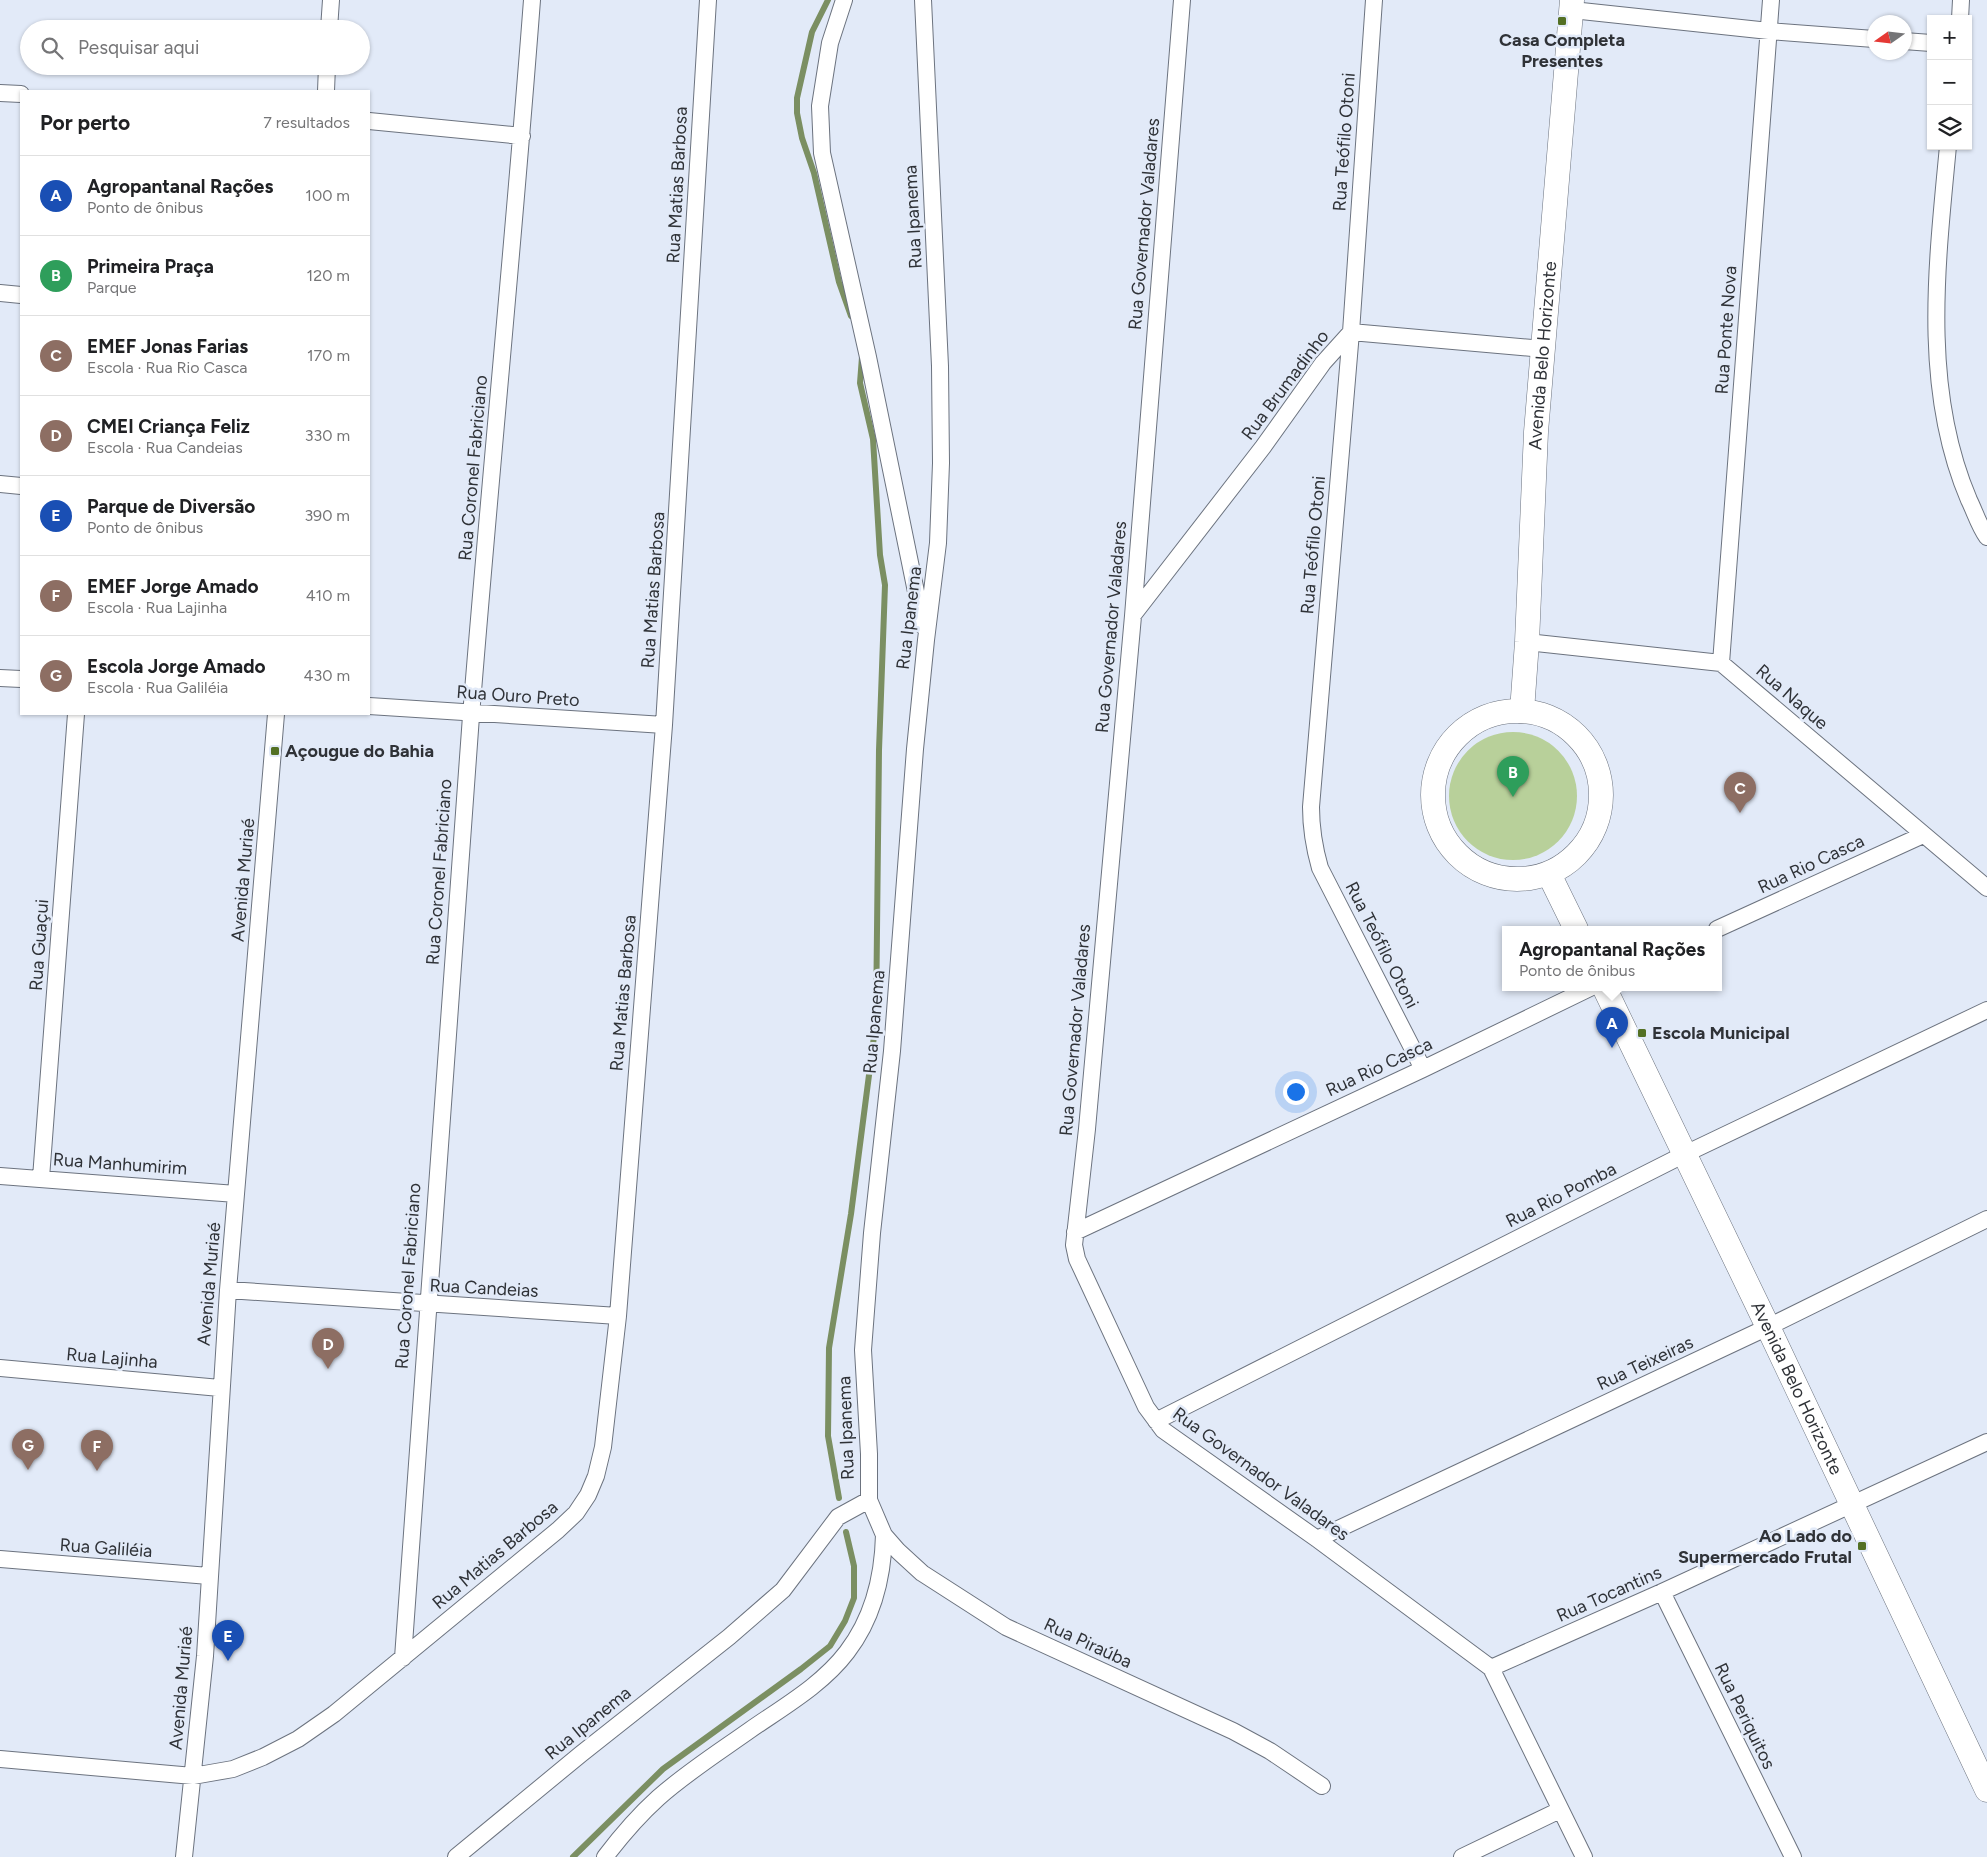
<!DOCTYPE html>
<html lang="pt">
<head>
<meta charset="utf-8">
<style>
  :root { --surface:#fff; --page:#f6f6f6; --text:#202124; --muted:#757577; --line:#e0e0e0; --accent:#537024 }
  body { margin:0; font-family:Figtree,sans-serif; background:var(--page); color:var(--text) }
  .controls { position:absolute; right:15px; top:15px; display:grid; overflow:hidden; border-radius:0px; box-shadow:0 1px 4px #0004 }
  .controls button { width:45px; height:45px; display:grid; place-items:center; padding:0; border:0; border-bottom:1px solid var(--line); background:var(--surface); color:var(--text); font:25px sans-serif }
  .compass { position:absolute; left:1867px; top:15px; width:45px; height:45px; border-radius:50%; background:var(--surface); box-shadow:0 1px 4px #0004; rotate:256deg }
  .you { position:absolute; left:1295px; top:1091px; width:18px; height:18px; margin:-12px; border:4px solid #fff; border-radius:50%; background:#1a73e8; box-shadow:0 0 0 8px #1a73e833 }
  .badge { display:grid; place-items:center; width:32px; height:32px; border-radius:50%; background:var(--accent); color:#fff; font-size:16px; font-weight:700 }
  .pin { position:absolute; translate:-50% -41px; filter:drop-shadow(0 1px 2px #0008) }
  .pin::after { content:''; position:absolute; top:26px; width:18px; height:15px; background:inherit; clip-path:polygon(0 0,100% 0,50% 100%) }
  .popup { position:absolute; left:1502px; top:926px; width:220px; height:65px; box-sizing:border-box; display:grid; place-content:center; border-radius:0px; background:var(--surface); filter:drop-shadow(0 1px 4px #0005); font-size:16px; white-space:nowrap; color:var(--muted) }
  .popup b { font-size:19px; color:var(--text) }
  .popup::after { content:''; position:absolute; left:50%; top:100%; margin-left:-10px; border:10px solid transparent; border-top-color:var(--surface) }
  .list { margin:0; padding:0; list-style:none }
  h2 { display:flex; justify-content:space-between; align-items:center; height:65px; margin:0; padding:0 20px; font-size:21px }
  h2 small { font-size:16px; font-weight:400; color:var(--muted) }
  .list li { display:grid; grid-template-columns:32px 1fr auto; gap:15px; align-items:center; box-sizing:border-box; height:80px; padding:0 20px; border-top:1px solid var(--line) }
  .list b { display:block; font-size:19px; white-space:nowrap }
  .list p { margin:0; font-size:16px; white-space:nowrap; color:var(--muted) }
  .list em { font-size:16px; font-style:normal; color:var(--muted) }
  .icon { flex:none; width:28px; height:28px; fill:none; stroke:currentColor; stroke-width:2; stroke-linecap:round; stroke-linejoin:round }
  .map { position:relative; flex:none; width:1987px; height:1857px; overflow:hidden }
  .search { position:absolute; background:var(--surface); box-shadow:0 1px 4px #0004; left:20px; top:20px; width:350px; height:55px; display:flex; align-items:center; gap:12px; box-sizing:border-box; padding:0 18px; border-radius:28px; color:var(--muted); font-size:19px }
  .panel { position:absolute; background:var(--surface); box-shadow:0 1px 4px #0004; left:20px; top:90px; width:350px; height:625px; border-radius:0px }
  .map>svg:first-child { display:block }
  .green { fill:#b8d09a }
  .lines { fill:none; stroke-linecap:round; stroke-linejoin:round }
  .stream { stroke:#7b8f62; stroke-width:6 }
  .street-casing { stroke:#6c737f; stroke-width:18 }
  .secondary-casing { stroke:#6c737f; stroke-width:25 }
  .street { stroke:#fff; stroke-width:16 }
  .secondary { stroke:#fff; stroke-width:24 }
  .poi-dot { fill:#537024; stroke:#e2eaf8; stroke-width:2 }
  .labels { text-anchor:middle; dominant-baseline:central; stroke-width:5; stroke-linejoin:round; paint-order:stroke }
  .poi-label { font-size:18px; font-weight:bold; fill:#2f3237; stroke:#e2eaf8; text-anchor:start }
  .street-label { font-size:18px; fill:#2f3237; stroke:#e2eaf8 }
</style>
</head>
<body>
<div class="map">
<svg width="1987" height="1857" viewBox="0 0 1987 1857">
  <rect width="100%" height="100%" fill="#e2eaf8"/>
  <path class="green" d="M1449 796a64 64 0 1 1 128 0a64 64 0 1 1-128 0Z"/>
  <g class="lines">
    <path class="stream" d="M828,0L812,32L797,98V113L802,138L814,173L839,282L851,316
      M839,1498L828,1436L829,1348L851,1214L876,1021L879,750L885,585L880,555L873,439L860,383L862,357
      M573,1857L663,1769L801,1669L830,1646L845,1621L854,1598V1566L846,1532"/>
    <g class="street-casing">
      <path id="street" d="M844,0L830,43L820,106L822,153L868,357L923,626
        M1182,0L1133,616L1087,1129L1074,1245L1077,1259L1146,1407L1163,1430L1317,1539L1491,1668L1584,1857
        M1374,0L1351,332L1311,807C1311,829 1314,847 1320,868L1423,1069
        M1572,10L1769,31L1874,39
        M1960,19L1961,0
        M329,29L331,0
        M1904,41L1931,43
        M326,91L327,66
        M0,93L21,94
        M369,121L522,136
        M1948,146C1937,263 1921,388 1969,500C1975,512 1979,526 1987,537
        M0,293L21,295
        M0,484L21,486
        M1133,615L1263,447L1323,363L1351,332L1543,349
        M1527,642L1721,663L1987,888
        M1721,663L1771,0
        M0,678L21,679
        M369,706L664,725
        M1717,929L1923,835
        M0,1176L236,1194
        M41,1178L76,714
        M1075,1232L1423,1069L1592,987
        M228,1290L618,1316
        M0,1368L220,1388
        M1156,1421L1685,1154L1987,1010
        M869,1500L884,1535L898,1551L922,1573L1006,1627L1233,1731L1270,1751L1322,1786
        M1317,1539L1768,1327L1987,1219
        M0,1559L209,1576
        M1662,1592L1793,1857
        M403,1658C423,1344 446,1030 471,716C490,477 514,239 532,0
        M1491,1668L1662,1592L1987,1442
        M0,1759L193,1776L233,1769L263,1757L298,1739L334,1714L558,1530L576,1513L588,1495L596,1476L603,1447L618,1316L664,725L708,0
        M184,1857L205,1656L228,1290L276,714
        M456,1857L581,1754L729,1637L783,1590L838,1517L869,1500V1454L863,1350L872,1233L892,1051L915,749L926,640L938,543L941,463L940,366L923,0
        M605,1857C621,1836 638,1816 658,1798C686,1773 719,1752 750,1730C783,1707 822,1685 847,1652C873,1618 883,1577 884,1535
        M1462,1857L1560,1810"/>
    </g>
    <g class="secondary-casing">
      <g id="secondary">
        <path id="s1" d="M1522,711L1527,642L1536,432L1572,0"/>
        <circle cx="1517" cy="795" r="84"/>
        <path d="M1549,874L1576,929"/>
        <path id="s2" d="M1604,987L1768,1327L1987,1790"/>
      </g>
    </g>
    <use href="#street" class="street"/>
    <use href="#secondary" class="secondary"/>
  </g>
  <g class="poi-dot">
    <rect x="1557" y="16" width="10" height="10" rx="2.5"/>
    <rect x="270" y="746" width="10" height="10" rx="2.5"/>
    <rect x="1637" y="1028" width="10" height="10" rx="2.5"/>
    <rect x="1857" y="1541" width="10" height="10" rx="2.5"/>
  </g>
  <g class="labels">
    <g class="poi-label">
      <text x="1562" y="40" text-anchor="middle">Casa Completa<tspan x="1562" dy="21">Presentes</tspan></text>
      <text x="285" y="751">Açougue do Bahia</text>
      <text x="1652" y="1033">Escola Municipal</text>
      <text x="1852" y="1536" text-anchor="end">Ao Lado do<tspan x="1852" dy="21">Supermercado Frutal</tspan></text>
    </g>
    <g class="street-label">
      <text transform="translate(1344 142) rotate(-86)">Rua Teófilo Otoni</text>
      <text transform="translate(677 185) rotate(-87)">Rua Matias Barbosa</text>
      <text transform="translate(913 217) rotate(-93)">Rua Ipanema</text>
      <text transform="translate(1144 224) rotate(-85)">Rua Governador Valadares</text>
      <text transform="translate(1726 330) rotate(-86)">Rua Ponte Nova</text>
      <text stroke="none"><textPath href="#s1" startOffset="356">Avenida Belo Horizonte</textPath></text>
      <text transform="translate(1285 385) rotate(-53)">Rua Brumadinho</text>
      <text transform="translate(473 468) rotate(-85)">Rua Coronel Fabriciano</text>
      <text transform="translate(1313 545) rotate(-85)">Rua Teófilo Otoni</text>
      <text transform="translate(653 590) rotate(-86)">Rua Matias Barbosa</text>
      <text transform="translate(909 618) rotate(-83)">Rua Ipanema</text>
      <text transform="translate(1111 627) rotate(-85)">Rua Governador Valadares</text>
      <text transform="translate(518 696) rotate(4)">Rua Ouro Preto</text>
      <text transform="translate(1792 697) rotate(41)">Rua Naque</text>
      <text transform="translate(1811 864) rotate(-25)">Rua Rio Casca</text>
      <text transform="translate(439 872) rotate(-86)">Rua Coronel Fabriciano</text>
      <text transform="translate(243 880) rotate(-85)">Avenida Muriaé</text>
      <text transform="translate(39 945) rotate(-86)">Rua Guaçui</text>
      <text transform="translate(1382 945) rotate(63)">Rua Teófilo Otoni</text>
      <text transform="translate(623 993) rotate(-85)">Rua Matias Barbosa</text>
      <text transform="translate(874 1022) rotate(-85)">Rua Ipanema</text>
      <text transform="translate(1075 1030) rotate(-85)">Rua Governador Valadares</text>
      <text transform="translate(1379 1067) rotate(-25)">Rua Rio Casca</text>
      <text transform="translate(120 1164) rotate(4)">Rua Manhumirim</text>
      <text transform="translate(1561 1195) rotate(-27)">Rua Rio Pomba</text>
      <text transform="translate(408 1276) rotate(-86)">Rua Coronel Fabriciano</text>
      <text transform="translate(209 1284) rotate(-85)">Avenida Muriaé</text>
      <text transform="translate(484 1288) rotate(3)">Rua Candeias</text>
      <text transform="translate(112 1358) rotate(5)">Rua Lajinha</text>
      <text transform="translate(1645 1363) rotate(-25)">Rua Teixeiras</text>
      <text stroke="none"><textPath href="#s2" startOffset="445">Avenida Belo Horizonte</textPath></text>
      <text transform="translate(846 1428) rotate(-92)">Rua Ipanema</text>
      <text transform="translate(1261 1474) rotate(36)">Rua Governador Valadares</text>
      <text transform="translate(106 1548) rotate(4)">Rua Galiléia</text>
      <text transform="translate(495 1555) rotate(-40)">Rua Matias Barbosa</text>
      <text transform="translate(1609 1594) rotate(-24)">Rua Tocantins</text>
      <text transform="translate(1088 1643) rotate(25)">Rua Piraúba</text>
      <text transform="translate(181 1688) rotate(-85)">Avenida Muriaé</text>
      <text transform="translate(1745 1716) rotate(64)">Rua Periquitos</text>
      <text transform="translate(588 1723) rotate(-39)">Rua Ipanema</text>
    </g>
  </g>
</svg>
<div class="controls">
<button>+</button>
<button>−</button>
<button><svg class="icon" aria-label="layers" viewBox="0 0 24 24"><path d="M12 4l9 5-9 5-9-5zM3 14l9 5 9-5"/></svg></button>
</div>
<svg class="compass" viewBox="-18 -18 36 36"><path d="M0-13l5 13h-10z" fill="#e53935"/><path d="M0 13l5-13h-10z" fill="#757577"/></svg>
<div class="you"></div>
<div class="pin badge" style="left:1612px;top:1048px;background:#1a4fb4">A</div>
<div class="popup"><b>Agropantanal Rações</b>Ponto de ônibus</div>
<div class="pin badge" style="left:1513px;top:797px;background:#2e9e5b">B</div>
<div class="pin badge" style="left:1740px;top:813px;background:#8d6e63">C</div>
<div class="pin badge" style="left:328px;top:1369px;background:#8d6e63">D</div>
<div class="pin badge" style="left:228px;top:1661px;background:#1a4fb4">E</div>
<div class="pin badge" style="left:97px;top:1471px;background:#8d6e63">F</div>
<div class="pin badge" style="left:28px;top:1470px;background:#8d6e63">G</div>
<div class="search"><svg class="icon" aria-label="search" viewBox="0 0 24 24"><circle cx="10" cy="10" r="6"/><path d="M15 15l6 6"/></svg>Pesquisar aqui</div>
<section class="panel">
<h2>Por perto<small>7 resultados</small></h2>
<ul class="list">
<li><span class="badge" style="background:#1a4fb4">A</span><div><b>Agropantanal Rações</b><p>Ponto de ônibus</p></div><em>100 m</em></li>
<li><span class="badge" style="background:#2e9e5b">B</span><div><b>Primeira Praça</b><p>Parque</p></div><em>120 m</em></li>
<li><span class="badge" style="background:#8d6e63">C</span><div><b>EMEF Jonas Farias</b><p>Escola · Rua Rio Casca</p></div><em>170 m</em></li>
<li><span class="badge" style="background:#8d6e63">D</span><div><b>CMEI Criança Feliz</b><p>Escola · Rua Candeias</p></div><em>330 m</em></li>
<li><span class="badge" style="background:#1a4fb4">E</span><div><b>Parque de Diversão</b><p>Ponto de ônibus</p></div><em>390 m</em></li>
<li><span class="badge" style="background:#8d6e63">F</span><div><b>EMEF Jorge Amado</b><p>Escola · Rua Lajinha</p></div><em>410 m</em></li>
<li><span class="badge" style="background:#8d6e63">G</span><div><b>Escola Jorge Amado</b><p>Escola · Rua Galiléia</p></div><em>430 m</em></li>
</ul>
</section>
</div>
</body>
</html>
